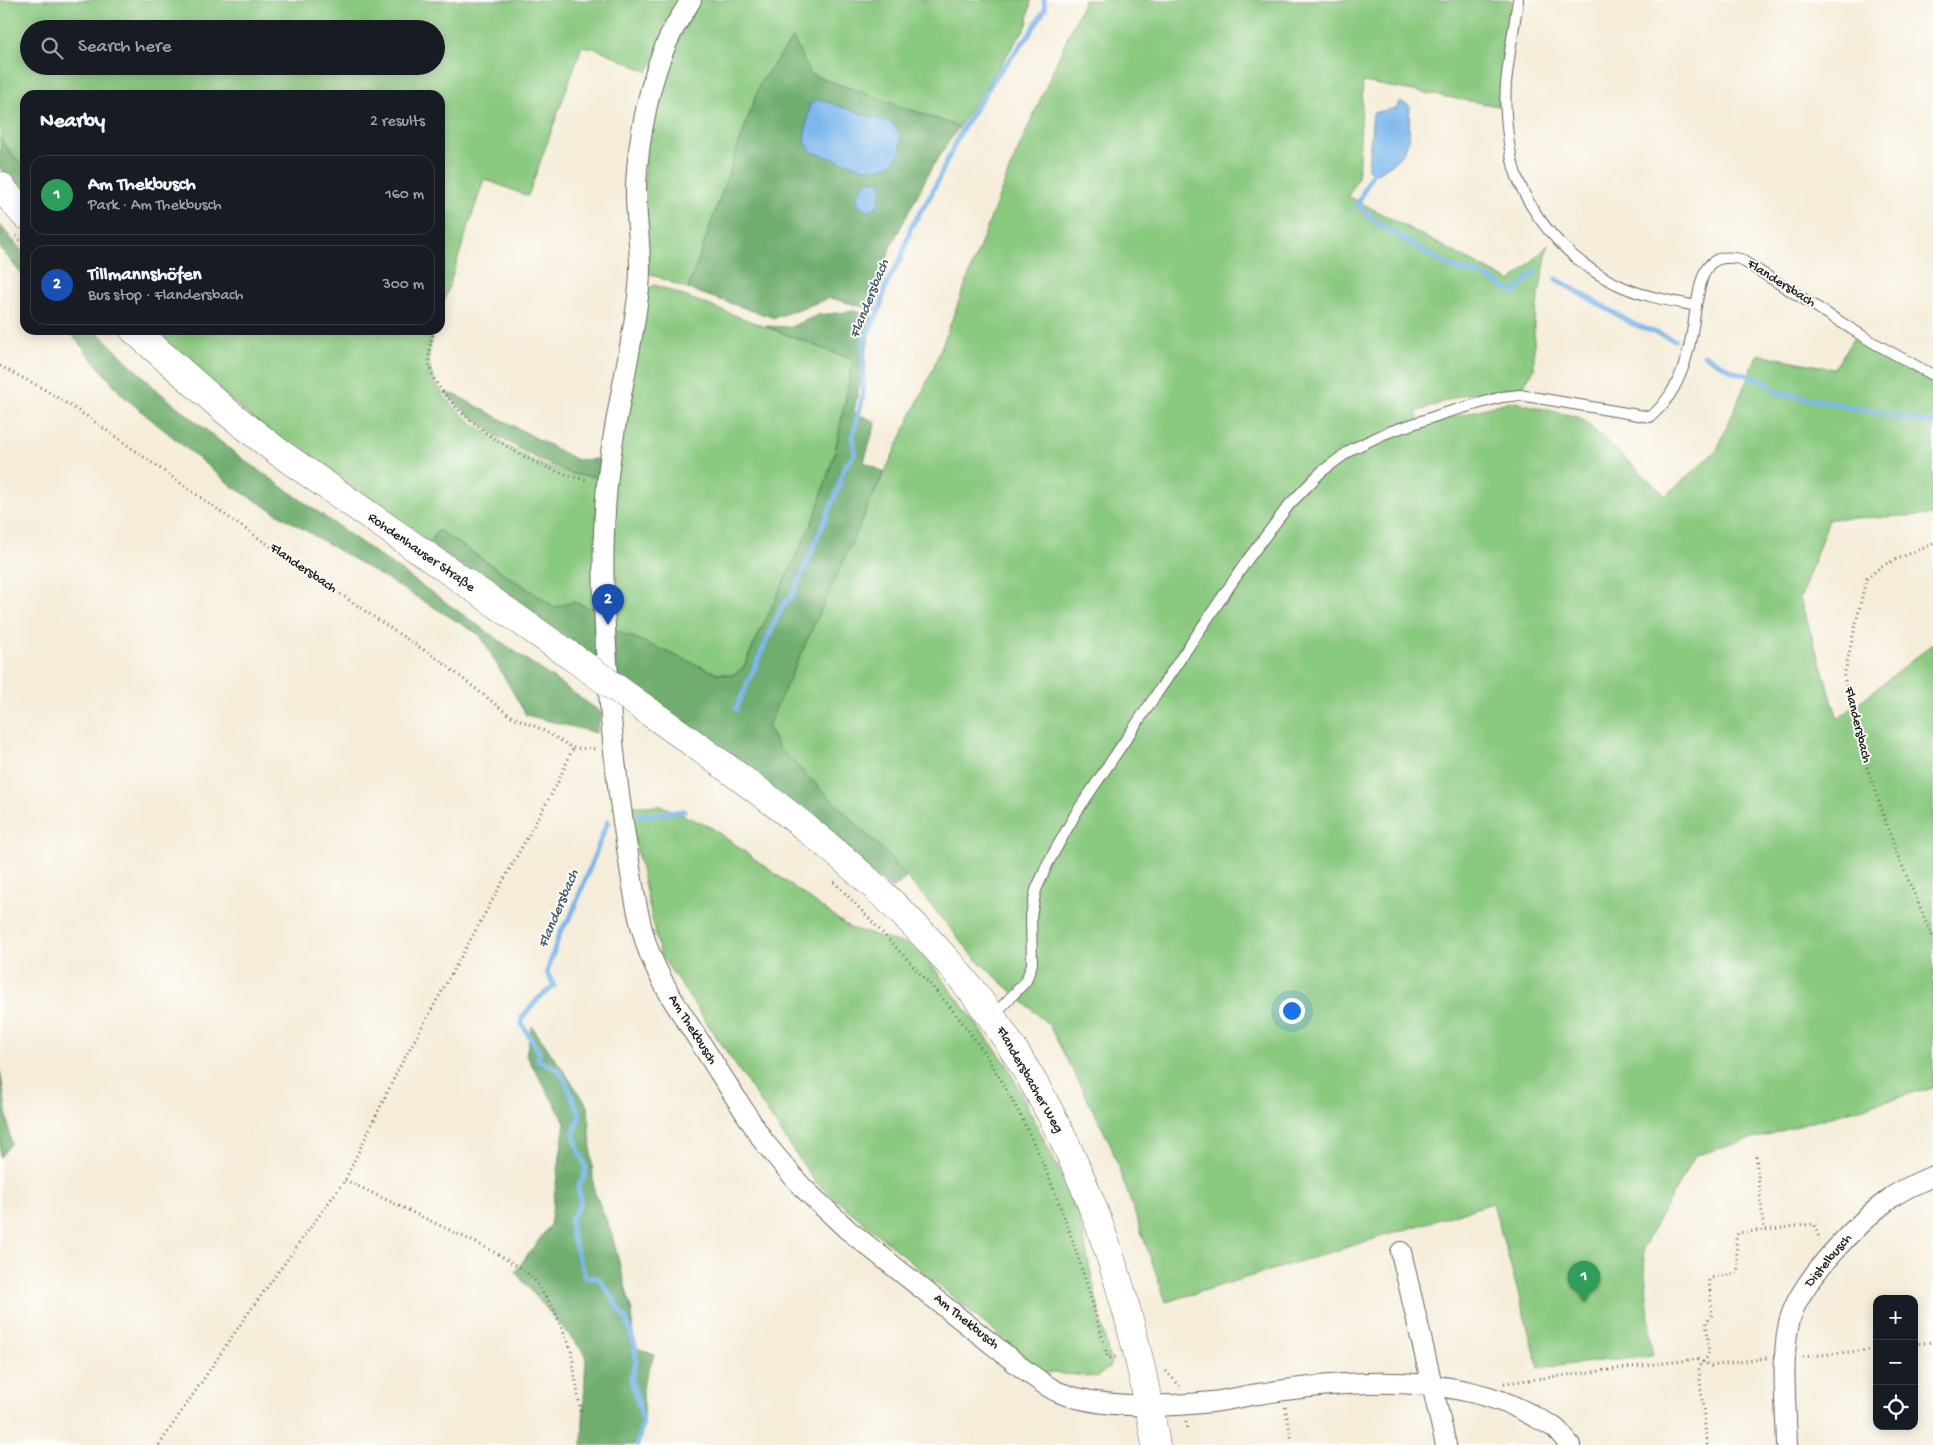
<!DOCTYPE html>
<html lang="en">
<head>
<meta charset="utf-8">
<style>
  :root { --surface:#171b24; --page:#20242c; --text:#f1f3f6; --muted:#9ea1a6; --line:#363941; --accent:#d1495b }
  body { margin:0; font-family:"Gochi Hand",sans-serif; background:var(--page); color:var(--text) }
  .controls { position:absolute; right:15px; bottom:15px; display:grid; overflow:hidden; border-radius:10px; box-shadow:0 2px 12px #0003 }
  .controls button { width:45px; height:45px; display:grid; place-items:center; padding:0; border:0; border-bottom:1px solid var(--line); background:var(--surface); color:var(--text); font:25px sans-serif }
  .you { position:absolute; left:1291px; top:1010px; width:18px; height:18px; margin:-12px; border:4px solid #fff; border-radius:50%; background:#1a73e8; box-shadow:0 0 0 8px #1a73e833 }
  .badge { display:grid; place-items:center; width:32px; height:32px; border-radius:50%; background:var(--accent); color:#fff; font-size:16px; font-weight:700 }
  .pin { position:absolute; translate:-50% -41px; filter:drop-shadow(0 1px 2px #0008) }
  .pin::after { content:''; position:absolute; top:26px; width:18px; height:15px; background:inherit; clip-path:polygon(0 0,100% 0,50% 100%) }
  .list { margin:0; padding:0; list-style:none }
  h2 { display:flex; justify-content:space-between; align-items:center; height:65px; margin:0; padding:0 20px; font-size:21px }
  h2 small { font-size:16px; font-weight:400; color:var(--muted) }
  .list li { display:grid; grid-template-columns:32px 1fr auto; gap:15px; align-items:center; box-sizing:border-box; height:80px; margin:0 10px 10px; padding:0 10px; border:1px solid var(--line); border-radius:15px }
  .list b { display:block; font-size:19px; white-space:nowrap }
  .list p { margin:0; font-size:16px; white-space:nowrap; color:var(--muted) }
  .list em { font-size:16px; font-style:normal; color:var(--muted) }
  .icon { flex:none; width:28px; height:28px; fill:none; stroke:currentColor; stroke-width:2; stroke-linecap:round; stroke-linejoin:round }
  .map { position:relative; flex:none; width:1933px; height:1445px; overflow:hidden }
  .search { position:absolute; background:var(--surface); box-shadow:0 2px 12px #0003; left:20px; top:20px; width:425px; height:55px; display:flex; align-items:center; gap:12px; box-sizing:border-box; padding:0 18px; border-radius:28px; color:var(--muted); font-size:19px }
  .panel { position:absolute; background:var(--surface); box-shadow:0 2px 12px #0003; left:20px; top:90px; width:425px; height:245px; border-radius:15px }
  .map>svg:first-child { display:block }
  .green { fill:#8ac980; stroke:#53724e; fill-rule:evenodd }
  .forest { fill:#6fad6e; stroke:#466445 }
  .water { fill:#7bb7ed; stroke:#4c6a84 }
  .lines { fill:none; stroke-linecap:round; stroke-linejoin:round }
  .stream { stroke:#7bb7ed; stroke-width:5 }
  .service-casing { stroke:#68655e; stroke-width:12 }
  .minor-casing { stroke:#68655e; stroke-width:22 }
  .secondary-casing { stroke:#68655e; stroke-width:29 }
  .path { stroke:#68655e; stroke-width:3; stroke-dasharray:1 4; stroke-linecap:butt }
  .service { stroke:#fff; stroke-width:10 }
  .minor { stroke:#fff; stroke-width:20 }
  .secondary { stroke:#fff; stroke-width:28 }
  .secondary-bridge-casing { stroke:#68655e; stroke-width:29; stroke-linecap:butt }
  .secondary-bridge { stroke:#fff; stroke-width:28 }
  .labels { text-anchor:middle; dominant-baseline:central; stroke-width:4; stroke-linejoin:round; paint-order:stroke }
  .street-label { font-size:14px; fill:#1c1c1c; stroke:#fdfcf7 }
  .water-label { font-size:15px; font-style:italic; fill:#425a70; stroke:#fdfcf7 }
</style>
</head>
<body>
<div class="map">
<svg width="1933" height="1445" viewBox="0 0 1933 1445">
  <rect width="100%" height="100%" fill="#fdfcf7"/>
  <filter id="ink" filterUnits="userSpaceOnUse"><feTurbulence type="fractalNoise" baseFrequency=".02" numOctaves="2"/><feDisplacementMap in="SourceGraphic" scale="10" xChannelSelector="R" yChannelSelector="G"/><feConvolveMatrix kernelMatrix="1 2 1 2 8 2 1 2 1" color-interpolation-filters="sRGB"/></filter>
  <filter id="wash" filterUnits="userSpaceOnUse"><feTurbulence type="fractalNoise" baseFrequency=".0096" numOctaves="4" result="noise"/><feDisplacementMap in="SourceGraphic" scale="20" xChannelSelector="R" yChannelSelector="G"/><feGaussianBlur stdDeviation="1.12" result="paint"/><feColorMatrix in="noise" values="0 0 0 0 0 0 0 0 0 0 0 0 0 0 0 0 0 1.4 0 .05"/><feComposite in="paint" operator="in"/></filter>
  <g filter="url(#wash)">
    <rect width="100%" height="100%" fill="#f5edd9"/>
    <path class="green" d="M0,0H682L648,72L598,49L582,46L528,196L484,179L440,313V95H25V169L0,139ZM29,29H436V66H29Z
      M698,0H1031L1027,25L959,127L810,74L793,39L761,81L688,289L648,273L644,179L648,139L667,64Z
      M1084,0H1512L1498,106L1363,82L1358,178L1348,196L1511,282L1548,245L1534,322V370L1522,387L1462,395L1416,412L1421,426L1511,401L1581,418L1666,496L1717,450L1758,354L1834,369L1853,339L1933,383V515L1829,519L1800,599L1838,719L1933,644V1087L1694,1156L1643,1248L1652,1355L1539,1368L1493,1203L1166,1302L1110,1143L1049,1025L976,959L891,858L778,747L768,726L786,683L933,369L1008,173Z
      M655,285L853,360L835,452L815,516L743,668L733,675L716,673L611,628L612,484L648,288Z
      M149,330H435C431,341 427,356 430,368C439,405 485,433 516,451C525,455 534,462 543,465C562,472 580,476 599,477L595,609L573,602L555,607L438,530L429,544L249,416Z
      M627,806H662L712,828L850,928L919,948L1006,1063L1076,1204L1111,1366L1097,1377L1043,1372L815,1182L660,954Z"/>
    <path class="forest" d="M793,38L810,74L959,127L932,167L890,248L875,310L830,298L774,318L688,289L761,81Z
      M0,139L25,169V196L0,168Z
      M0,225L25,255V278L0,248Z
      M854,311L873,316L854,412L876,422L864,462L884,472L768,726L778,747L891,858L907,877L892,889L613,672L611,628L716,673L733,675L743,668L815,516L835,452L853,360L765,326L790,327L818,315Z
      M68,330H95L158,391L236,454L602,713L596,733L526,715L480,635L233,487L123,396Z
      M444,392L458,396L577,460L601,459L599,477L577,475L543,462L495,435L464,411Z
      M438,530L555,607L573,602L595,609L597,658L429,544Z
      M532,1026L588,1106L594,1191L611,1231L632,1312L633,1346L654,1355L643,1385L644,1424L639,1445H582L586,1355L515,1272L550,1225L565,1122L526,1055Z
      M0,1069L11,1144L0,1157Z"/>
    <path class="water" d="M818,99L893,124L901,137V151L892,164L882,168L867,169L812,152L804,139L810,104Z
      M1399,102L1409,105C1409,129 1414,146 1393,163C1386,168 1381,172 1372,174L1368,168L1373,113L1397,108Z
      M876,180L883,186L877,207L867,212L860,207L856,197L866,181Z"/>
    <g class="lines">
      <path class="stream" d="M1374,167L1372,174L1357,205L1380,225L1452,268L1483,275L1514,293L1536,271
        M1556,279L1633,324L1675,340
        M1704,355L1733,371L1762,380L1777,392L1933,424
        M736,709L781,608L793,594L803,572L838,489L844,467L855,454L853,436L863,395L864,341L880,309L886,285L901,258L911,227L931,195L961,131L997,75L1029,35L1045,9L1044,0
        M637,816L684,811
        M608,821L571,916L560,932L547,972L554,986L539,998L522,1017V1024L539,1052L538,1060L558,1069L565,1080L580,1115C578,1121 574,1129 574,1134C575,1156 597,1165 578,1186L581,1203L571,1219V1233L585,1277L599,1278L626,1319L635,1345L636,1361L631,1378L643,1421L637,1445"/>
    </g>
  </g>
  <g filter="url(#ink)">
    <g class="lines">
      <g class="service-casing">
        <path id="service" d="M1518,0C1514,27 1509,55 1506,83C1504,107 1508,154 1517,177C1535,224 1576,267 1623,287C1646,297 1672,301 1696,306C1702,278 1703,251 1740,259L1874,343L1933,375
          M993,1016L1026,981L1032,964L1031,916L1036,890L1048,863L1076,813L1248,559L1289,505L1321,472L1352,449L1386,433L1445,413L1502,397L1520,395L1650,417C1683,390 1691,346 1696,306"/>
      </g>
      <g class="minor-casing">
        <path id="minor" d="M691,0C684,12 676,23 670,36C650,76 638,140 636,185C635,220 643,253 639,288C632,354 613,419 607,485C601,549 603,612 608,675C611,727 616,778 624,829C630,865 634,904 645,940C651,961 662,981 673,1000L764,1142L802,1187L848,1230L1026,1371C1036,1378 1047,1387 1058,1392C1100,1409 1167,1407 1212,1402C1230,1400 1247,1395 1265,1393C1349,1380 1459,1372 1535,1417C1541,1420 1549,1424 1555,1428C1561,1433 1565,1440 1570,1445
          M1401,1252L1446,1445
          M1787,1445C1786,1406 1781,1360 1789,1323C1798,1282 1859,1221 1892,1197C1905,1188 1919,1182 1933,1176"/>
      </g>
      <g class="secondary-casing">
        <path id="secondary" d="M0,186L25,215
          M134,330L226,411L277,451L571,656
          M648,711C755,787 864,864 950,964C1066,1099 1127,1271 1156,1445"/>
      </g>
      <path class="path" d="M16,236L25,246
        M107,330L113,337
        M434,330C431,341 427,357 430,368C444,417 541,474 589,480
        M0,366L42,388L88,417L235,522L396,632L438,659L509,715L541,729L573,748L597,749
        M1933,544L1883,565L1866,579L1844,676L1859,744L1896,851L1933,938
        M834,882C862,910 888,939 915,968C937,992 960,1017 978,1044C1043,1139 1078,1249 1108,1358L1116,1357
        M1756,1156L1764,1231
        M345,1180L489,1249L519,1267L534,1279L553,1308L571,1349L581,1414
        M1914,1344L1933,1342
        M1803,1357L1877,1349
        M1166,1371L1180,1386
        M1504,1383L1697,1359L1711,1366L1767,1358
        M1285,1407L1292,1441
        M1186,1422L1187,1430
        M159,1445L244,1319L345,1180L398,1070L557,784L573,748
        M1707,1445L1699,1370L1700,1364C1714,1358 1707,1334 1706,1322L1712,1315L1709,1281L1711,1278L1738,1273L1736,1238L1738,1233L1814,1224L1820,1240"/>
      <use href="#service" class="service"/>
      <use href="#minor" class="minor"/>
      <use href="#secondary" class="secondary"/>
      <g class="secondary-bridge-casing">
        <path id="secondary-bridge" d="M571,656L648,711"/>
      </g>
      <use href="#secondary-bridge" class="secondary-bridge"/>
    </g>
  </g>
  <g class="labels">
    <g class="street-label">
      <text transform="translate(1781 284) rotate(32)">Flandersbach</text>
      <text transform="translate(421 553) rotate(35)">Rohdenhauser Straße</text>
      <text transform="translate(303 569) rotate(34)">Flandersbach</text>
      <text transform="translate(1857 725) rotate(76)">Flandersbach</text>
      <text transform="translate(692 1030) rotate(58)">Am Thekbusch</text>
      <text transform="translate(1029 1080) rotate(60)">Flandersbacher Weg</text>
      <text transform="translate(1829 1261) rotate(-50)">Distelbusch</text>
      <text transform="translate(966 1322) rotate(39)">Am Thekbusch</text>
    </g>
    <g class="water-label">
      <text transform="translate(870 299) rotate(-68)">Flandersbach</text>
      <text transform="translate(559 909) rotate(-67)">Flandersbach</text>
    </g>
  </g>
</svg>
<div class="controls">
<button>+</button>
<button>−</button>
<button><svg class="icon" aria-label="locate" viewBox="0 0 24 24"><circle cx="12" cy="12" r="6"/><path d="M12 2v4M12 18v4M2 12h4M18 12h4"/></svg></button>
</div>
<div class="you"></div>
<div class="pin badge" style="left:1584px;top:1302px;background:#2e9e5b">1</div>
<div class="pin badge" style="left:608px;top:625px;background:#1a4fb4">2</div>
<div class="search"><svg class="icon" aria-label="search" viewBox="0 0 24 24"><circle cx="10" cy="10" r="6"/><path d="M15 15l6 6"/></svg>Search here</div>
<section class="panel">
<h2>Nearby<small>2 results</small></h2>
<ul class="list">
<li><span class="badge" style="background:#2e9e5b">1</span><div><b>Am Thekbusch</b><p>Park · Am Thekbusch</p></div><em>160 m</em></li>
<li><span class="badge" style="background:#1a4fb4">2</span><div><b>Tillmannshöfen</b><p>Bus stop · Flandersbach</p></div><em>300 m</em></li>
</ul>
</section>
</div>
</body>
</html>
